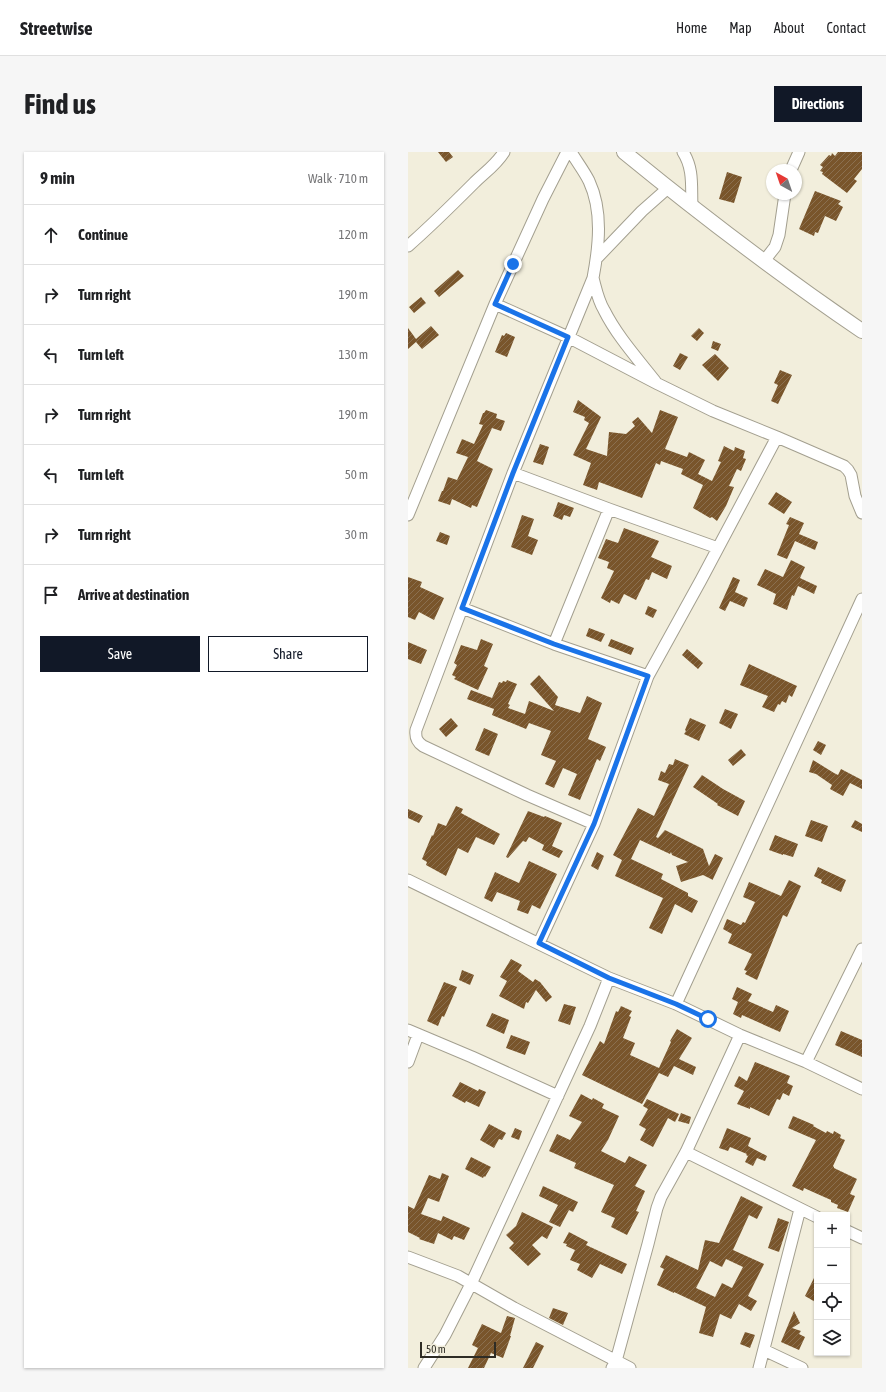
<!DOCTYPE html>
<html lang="en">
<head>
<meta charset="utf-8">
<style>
  :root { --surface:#fff; --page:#f6f6f6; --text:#202124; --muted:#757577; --line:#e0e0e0; --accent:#111827 }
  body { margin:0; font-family:"Asap Condensed",sans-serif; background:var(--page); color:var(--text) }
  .controls { position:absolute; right:12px; bottom:12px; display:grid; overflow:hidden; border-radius:0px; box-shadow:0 1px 3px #0004 }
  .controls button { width:36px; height:36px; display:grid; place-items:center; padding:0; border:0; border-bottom:1px solid var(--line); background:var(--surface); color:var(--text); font:20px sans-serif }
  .compass { position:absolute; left:358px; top:12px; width:36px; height:36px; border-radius:50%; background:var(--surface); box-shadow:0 1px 3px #0004; rotate:320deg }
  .scale { position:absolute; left:12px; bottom:10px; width:76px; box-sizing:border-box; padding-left:4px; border:2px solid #2e2c25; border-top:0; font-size:11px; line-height:14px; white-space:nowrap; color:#2e2c25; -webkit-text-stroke:3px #f2eedc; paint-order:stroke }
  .stop { position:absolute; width:12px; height:12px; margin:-9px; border:3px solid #1a73e8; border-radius:50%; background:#fff }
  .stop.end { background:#1a73e8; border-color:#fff; box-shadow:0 1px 4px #0008 }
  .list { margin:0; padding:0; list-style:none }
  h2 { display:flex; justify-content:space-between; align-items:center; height:52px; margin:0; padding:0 16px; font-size:17px }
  h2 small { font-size:13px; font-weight:400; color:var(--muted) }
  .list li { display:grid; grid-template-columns:26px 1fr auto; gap:12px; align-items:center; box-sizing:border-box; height:60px; padding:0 16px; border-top:1px solid var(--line) }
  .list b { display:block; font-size:15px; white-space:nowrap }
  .list em { font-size:13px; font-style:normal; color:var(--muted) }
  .actions { display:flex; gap:8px; padding:12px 16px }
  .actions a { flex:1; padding:9px 0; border:1px solid var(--accent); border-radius:0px; text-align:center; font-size:14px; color:var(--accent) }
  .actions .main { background:var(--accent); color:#fff }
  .icon { flex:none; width:22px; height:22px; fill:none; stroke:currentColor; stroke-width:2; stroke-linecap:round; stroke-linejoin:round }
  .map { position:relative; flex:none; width:454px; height:1216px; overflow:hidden; border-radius:0px }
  header { display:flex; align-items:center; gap:24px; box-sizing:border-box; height:56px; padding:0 20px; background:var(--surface); border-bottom:1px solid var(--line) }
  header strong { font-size:19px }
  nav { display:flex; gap:22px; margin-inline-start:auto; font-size:14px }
  .intro { display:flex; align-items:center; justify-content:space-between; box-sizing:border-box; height:96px; padding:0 24px }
  h1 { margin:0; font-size:28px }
  .button { padding:10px 18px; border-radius:0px; background:var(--accent); color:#fff; font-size:14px; font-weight:700 }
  main { display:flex; gap:24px; padding:0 24px }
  aside { flex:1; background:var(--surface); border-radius:0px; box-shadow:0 1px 3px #0004 }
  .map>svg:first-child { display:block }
  .building { fill:url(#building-hatch); fill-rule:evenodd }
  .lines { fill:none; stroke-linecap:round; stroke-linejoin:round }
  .minor-casing { stroke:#a39f8f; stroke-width:13 }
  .tertiary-casing { stroke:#a39f8f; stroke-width:16 }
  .minor { stroke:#fff; stroke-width:11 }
  .tertiary { stroke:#fff; stroke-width:14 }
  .route { stroke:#1a73e8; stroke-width:5 }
</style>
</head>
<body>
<header>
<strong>Streetwise</strong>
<nav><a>Home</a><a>Map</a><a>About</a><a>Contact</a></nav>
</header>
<div class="intro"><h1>Find us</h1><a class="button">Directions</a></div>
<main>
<aside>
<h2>9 min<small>Walk · 710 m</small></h2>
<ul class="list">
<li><svg class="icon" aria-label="ahead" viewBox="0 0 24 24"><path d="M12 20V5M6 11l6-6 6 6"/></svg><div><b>Continue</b></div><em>120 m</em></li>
<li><svg class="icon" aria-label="right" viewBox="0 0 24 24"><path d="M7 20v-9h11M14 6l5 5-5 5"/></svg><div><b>Turn right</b></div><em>190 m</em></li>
<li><svg class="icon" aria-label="left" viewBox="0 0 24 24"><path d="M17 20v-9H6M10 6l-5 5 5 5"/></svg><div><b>Turn left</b></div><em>130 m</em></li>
<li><svg class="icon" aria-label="right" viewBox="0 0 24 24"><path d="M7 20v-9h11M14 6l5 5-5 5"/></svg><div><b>Turn right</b></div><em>190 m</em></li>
<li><svg class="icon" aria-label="left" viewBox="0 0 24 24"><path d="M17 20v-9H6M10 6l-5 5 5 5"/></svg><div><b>Turn left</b></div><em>50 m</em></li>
<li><svg class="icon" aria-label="right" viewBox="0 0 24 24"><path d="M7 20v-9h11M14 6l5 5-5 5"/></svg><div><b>Turn right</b></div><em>30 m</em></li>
<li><svg class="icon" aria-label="arrive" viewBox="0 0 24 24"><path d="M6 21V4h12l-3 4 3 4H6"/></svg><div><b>Arrive at destination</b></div></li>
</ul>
<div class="actions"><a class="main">Save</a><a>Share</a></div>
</aside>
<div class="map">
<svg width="454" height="1216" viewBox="0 0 454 1216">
  <defs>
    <pattern id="building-hatch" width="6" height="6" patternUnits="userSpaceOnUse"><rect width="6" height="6" fill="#79552b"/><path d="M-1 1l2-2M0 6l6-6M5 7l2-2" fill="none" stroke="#8b7050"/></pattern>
  </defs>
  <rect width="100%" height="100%" fill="#f2eedc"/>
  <path class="building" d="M30,0H41L45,5L38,10Z
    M430,0H454V17L446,27L449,29L439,41L414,22L415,20L412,19L415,15L412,13L421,3L423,4L424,1L427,4Z
    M319,20L334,25L326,51L311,47Z
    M407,39L433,49L430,52L435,55L428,69L417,64L410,81L407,80L406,84L391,77Z
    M50,118L56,124L31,145L26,139Z
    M13,145L18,151L6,161L1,155Z
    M23,174L31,183L14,197L8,190L0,197V176L8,187Z
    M291,176L296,181L289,189L283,184Z
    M98,181L107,185L99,205L87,200L94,183L96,184Z
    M305,189L313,192L310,199L303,196Z
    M272,201L280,205L272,218L265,214Z
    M307,202L321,216L310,229L294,213Z
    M372,218L384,223L370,252L363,249L370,233L366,231Z
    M170,248L193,265L178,297L199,304L201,280L218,282L227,274L224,270L230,265L244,281L252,258L270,265L257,297L279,305L281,300L297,308L290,322L304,329L313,310L310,309L316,294L326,299L327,295L337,299L335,306L338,307L333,319L329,317L321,334L326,335L318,354L309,369L304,365L302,366L285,356L295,333L273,322L275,317L253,309L252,313L248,311L234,346L191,330L189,338L175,333L183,311L165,303L181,271L176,268L177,265L165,260Z
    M78,258L89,262L88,266L97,269L93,279L84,276L69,309L85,317L69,355L64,353L63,356L44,347L42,353L30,349L34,339H35L40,325L49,328L60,305L48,301L54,287L66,292L75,273L71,272L75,261H76Z
    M132,292L141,295L135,313L125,310Z
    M368,340L384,350L376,362L360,352Z
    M150,350L166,356L162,365L156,363L154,368L145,364Z
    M114,363L126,367L120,384L130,388L124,403L103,395Z
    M382,365L396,371L391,382L410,390L407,398L387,389L379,407L369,403L381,373L378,372Z
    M216,376L251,389L243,405L264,414L259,427L244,420L241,428L238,427L228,448L216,442L211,452L203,448L202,451L193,446L206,419L199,416L201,410L190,406L198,387L210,391Z
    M32,380L42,384L39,393L28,389Z
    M383,408L397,415L392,426L409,434L406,442L390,434L386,444L384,443L379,458L365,452L368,442L349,433L357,417L375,425Z
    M0,425L14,430L12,435L36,446L26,468L11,460L7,468L0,465Z
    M325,425L332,428L327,440L340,446L336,455L322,449L317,459L311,456Z
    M240,454L249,458L245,466L237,462Z
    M181,476L197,482L193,490L178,484Z
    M73,487L85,492L76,514L80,516L70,538L46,527L48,525L44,523L49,513L46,511L53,493L69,498Z
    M203,487L226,496L223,503L200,494Z
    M0,490L19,498L13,512L0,507Z
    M279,497L295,511L290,517L274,503Z
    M341,512L389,534L384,545L381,543L378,551L374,549L372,553L370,552L366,560L354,555L360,544L332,533Z
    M131,523L150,545L147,553L172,561L179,544L194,551L180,587L198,595L192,609L189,607L172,648L160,643L169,622L155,616L146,636L137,632L148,609L133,603L143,579L121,571L118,577L84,563L86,557L59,547L63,538L84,546L91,530L94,531L95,529L98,530L99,528L109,532L100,552L102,553L100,556L117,562L121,549L146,559L122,532Z
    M317,557L330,562L323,577L311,571Z
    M43,566L50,574L38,585L31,577Z
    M282,566L298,573L291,589L276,582L278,579L277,578Z
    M76,576L90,582L81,604L67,598Z
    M410,589L418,593L413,603L405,598Z
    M333,597L338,603L325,614L320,608Z
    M267,607L281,613L248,685L250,686L257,678L295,697L301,714L307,702L315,706L305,727V728L295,723L273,730L268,714L280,710L264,703L263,700L262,702L232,688L223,707L255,722L253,727L280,741V744L290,749L284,761L267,752L254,782L241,776L255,746L207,724L214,708L205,703L230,656L246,664L261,632L250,628L253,619L257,621L261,612L265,613Z
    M405,608L426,621L430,623L433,617L454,628V637L442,631L435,644L422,637L424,633L408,622L401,620Z
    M294,623L315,637L337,649L330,664L309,653L310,652L285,635Z
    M48,654L55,657L53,661L92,682L86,693L68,685L60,701L50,696L38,724L18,713L19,710L14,707L24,683L25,684L30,671L38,674Z
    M0,657L15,664L11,671L0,666Z
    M120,659L136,665L137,664L154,671L144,694L155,699L151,706L134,698L136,693L121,685L118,690L115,689L100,706L98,705Z
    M403,668L420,674L414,690L397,684Z
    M447,668L454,672V680L443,675Z
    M367,683L390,692L385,705L375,702V703L361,698Z
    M189,700L196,704L190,718L183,714Z
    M121,709L149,722L132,757L124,753L120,762L109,758L112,749L89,740L84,750L76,746L87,720L111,731Z
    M410,715L438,728L433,740L413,731L414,728L406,724Z
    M381,728L393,734L379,765L375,763L349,828L337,822L339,819L336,818L344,802L320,791L324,782L315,777L319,767L333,773L335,770L337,771L347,750L335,745L341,730L373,744Z
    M103,807L114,813L110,819L125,830L127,827L132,830L144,845L138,850L128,838L120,851L118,850L116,857L91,844L99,829L92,825Z
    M54,818L66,823L62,833L51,828Z
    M36,830L49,835L36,865L34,864L30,874L19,869Z
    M329,835L344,842L340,849L365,860L368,853L381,859L372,880L334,863L333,866L325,862L330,850L324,847Z
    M156,852L168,855L162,873L150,869Z
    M213,854L224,859L221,864L223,865L215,886L227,891L222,903L251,916L263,890L262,889L269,877L284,886L271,907L288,915L285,923L266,914L260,925L251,921L234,952L174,923L192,889L196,892L208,859L210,860Z
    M84,861L101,868L96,882L78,874Z
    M433,879L454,888V905L427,893Z
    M103,883L122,890L117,903L98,896Z
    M347,910L382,924L379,931L385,934L381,944L375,941L372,948L369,947L361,964L342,955V957L329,952L336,939L326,934L331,924L339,929Z
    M52,930L70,939L71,937L78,940L71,955L58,949L57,951L44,944Z
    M173,942L184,948L185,946L196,952L194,956L211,964L200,988L193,999L217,1011L221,1004L239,1013L227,1034L237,1039L228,1059L231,1060L219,1083L203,1075L207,1066L193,1060L206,1033L166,1016L168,1011L141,999L149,982L162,988L174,970L161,964Z
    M239,947L271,962L267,970L260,966L245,995L232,988L238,977L231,973L240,957L235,954Z
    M273,961L283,965L281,972L270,969Z
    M385,964L406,973L405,974L418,981L419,979L425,982L426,979L433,983L432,986L437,988L425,1014L426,1015V1016L449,1027L442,1042L447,1044L440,1060L429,1056L430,1053L423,1050V1048L396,1036L395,1039L384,1034L408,988L380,976Z
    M81,972L98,981L94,988L91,987L86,996L72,988Z
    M107,976L114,979L111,988L103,985Z
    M319,976L343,986L340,994L359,1004L357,1009L349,1006L345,1014L337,1010L340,1004L338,1003L339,1002L322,995L320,999L311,996Z
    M63,1005L83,1015L77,1025L76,1024L75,1026L57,1017Z
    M34,1021L41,1024L31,1050L20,1046L13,1062L33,1069L35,1064L62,1076L56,1088L46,1084L44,1088L30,1081L26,1092L11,1087L12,1086L0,1080V1054L6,1057L21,1023L32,1027Z
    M135,1034L170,1050L165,1060L161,1058L152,1075L141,1070L150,1053L131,1044Z
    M333,1044L355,1055L349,1067L341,1063L325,1098L356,1112L340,1144L349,1149L343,1159L331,1152L323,1167L312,1162L305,1185L291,1181L298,1155L266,1140V1141L249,1133L256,1117L252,1115L258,1103L290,1118L297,1088L311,1091ZM318,1107L335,1115L324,1136L314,1131L307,1145L288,1136L302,1109L314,1115Z
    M114,1060L145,1075L139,1087L134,1084L124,1093L133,1102L120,1114L101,1096L106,1091L98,1083L108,1074Z
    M370,1066L381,1070L371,1100L360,1096Z
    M161,1080L180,1090L178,1093L219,1112L214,1122L192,1112L184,1126L169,1118L172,1112L162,1108L167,1098L158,1094L159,1092L155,1091Z
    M409,1120V1151L397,1144Z
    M145,1156L160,1161L155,1173L141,1166Z
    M386,1159L392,1171L384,1176L393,1179L391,1182L397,1185L391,1198L373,1190Z
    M99,1164L107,1166L102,1184H103L95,1206L83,1201L76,1216H60L70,1196L64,1193L74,1172L93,1181Z
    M337,1180L347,1183L342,1196L332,1192Z
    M128,1190L136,1194L125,1216H115Z"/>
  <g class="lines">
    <g class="minor-casing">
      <path id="minor" d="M163,0C169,10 176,19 181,29C195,59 191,94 185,126L105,321L8,578C7,586 9,590 15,594L119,643L186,672
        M275,0C286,17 283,35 284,54
        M383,18L391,0
        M0,94C23,74 44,53 66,31C76,21 88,13 96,0
        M189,106L234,59L260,36
        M356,109L367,95L371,83L377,42
        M185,126C188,137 190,148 196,158C209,184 229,206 247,229
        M87,152L160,185L250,232L305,259L369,285L436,314L440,318L443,323L447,344L454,361
        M105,321L201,357L310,396
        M0,363L87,152L135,47L159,0
        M54,456L146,492L240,524
        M146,492L201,357
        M0,728L201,826L268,852L332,883L398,910L454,937
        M131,791L186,672L240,524L293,428L369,285
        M268,852L454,447
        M0,878L64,905L150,944
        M0,910L10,883
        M398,910L454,797
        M278,1000L409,1065
        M439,1079L454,1086
        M0,1105L50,1124L106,1156L222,1216
        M356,1198L394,1216
        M16,1216L37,1183L63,1132L182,874L201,826
        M204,1216L208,1209L240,1092L249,1056L253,1045L278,1000L332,883
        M351,1216L392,1057"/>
    </g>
    <g class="tertiary-casing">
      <path id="tertiary" d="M216,0C293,63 372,123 454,179"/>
    </g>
    <use href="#minor" class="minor"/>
    <use href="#tertiary" class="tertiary"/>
  </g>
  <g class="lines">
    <path class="route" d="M105,112L87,152L160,185L105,321L54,456L146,492L240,524L186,672L131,791L201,826L268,852L300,867"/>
  </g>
</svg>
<div class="controls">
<button>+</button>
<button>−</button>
<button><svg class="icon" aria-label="locate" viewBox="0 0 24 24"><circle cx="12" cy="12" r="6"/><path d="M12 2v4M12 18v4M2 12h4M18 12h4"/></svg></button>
<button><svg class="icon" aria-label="layers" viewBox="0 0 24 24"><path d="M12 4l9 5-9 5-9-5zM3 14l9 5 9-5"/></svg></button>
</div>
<svg class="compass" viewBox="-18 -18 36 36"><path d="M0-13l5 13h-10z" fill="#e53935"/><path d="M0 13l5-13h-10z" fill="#757577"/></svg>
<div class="scale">50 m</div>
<div class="stop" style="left:300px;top:867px"></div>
<div class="stop end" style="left:105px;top:112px"></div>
</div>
</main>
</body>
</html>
